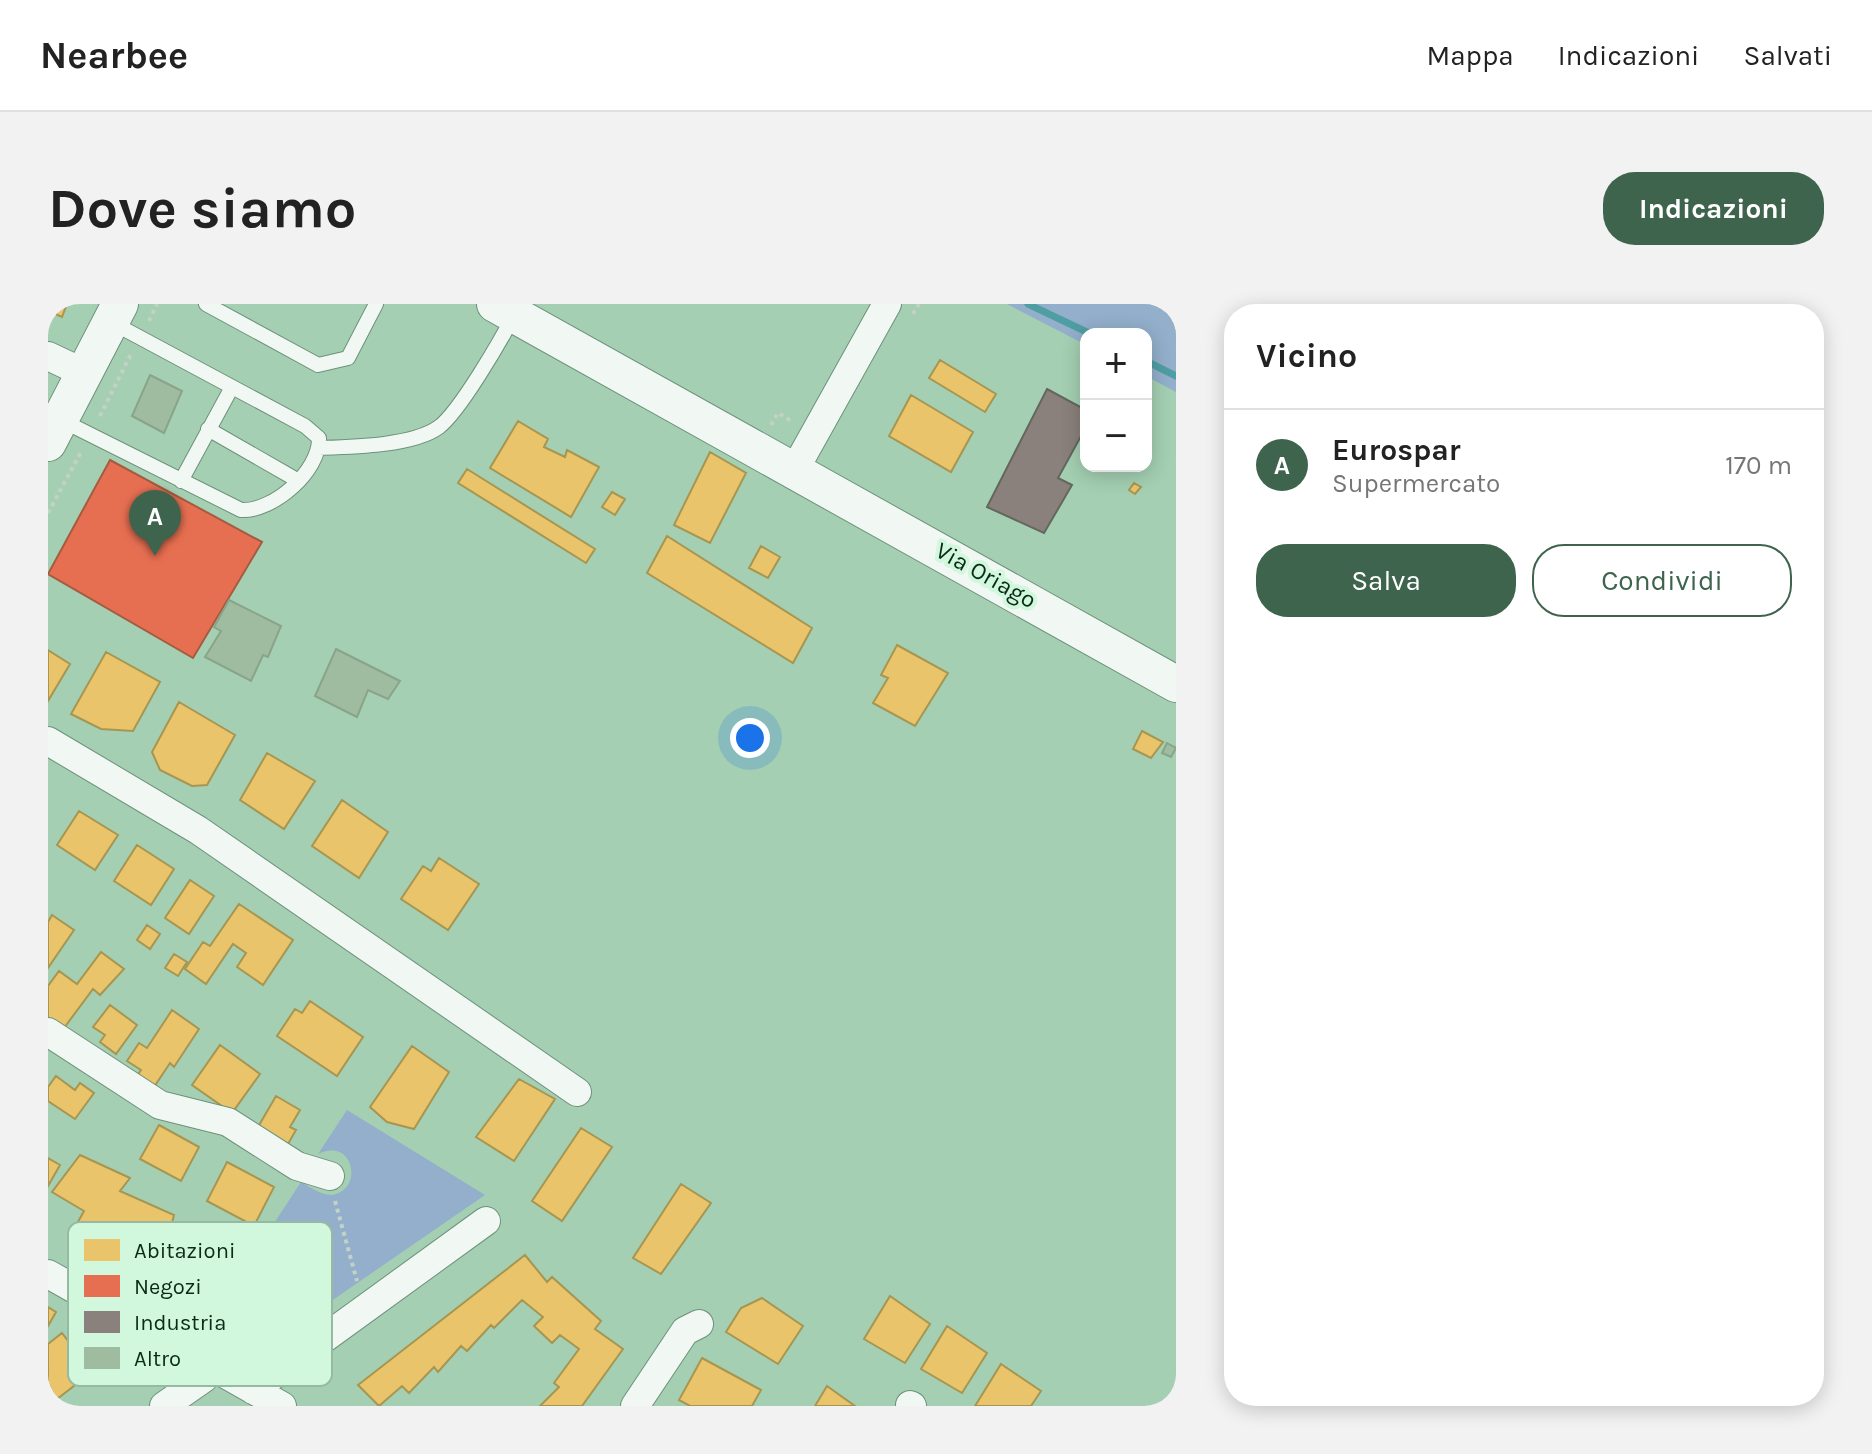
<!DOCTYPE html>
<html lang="it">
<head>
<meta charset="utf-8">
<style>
  :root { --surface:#fff; --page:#f2f2f2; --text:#222; --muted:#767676; --line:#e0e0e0; --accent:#3f644e }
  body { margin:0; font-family:Karla,sans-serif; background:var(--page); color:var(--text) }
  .controls { position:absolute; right:24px; top:24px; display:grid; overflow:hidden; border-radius:16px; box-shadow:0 4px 20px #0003 }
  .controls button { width:72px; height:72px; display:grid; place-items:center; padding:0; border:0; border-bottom:2px solid var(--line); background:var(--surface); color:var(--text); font:40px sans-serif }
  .you { position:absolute; left:702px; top:434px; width:28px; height:28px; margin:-20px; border:6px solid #fff; border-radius:50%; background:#1a73e8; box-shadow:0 0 0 12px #1a73e833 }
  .badge { display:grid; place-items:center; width:52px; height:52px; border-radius:50%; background:var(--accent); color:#fff; font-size:26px; font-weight:700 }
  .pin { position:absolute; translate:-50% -66px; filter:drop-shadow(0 2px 4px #0008) }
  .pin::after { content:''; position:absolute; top:42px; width:28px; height:24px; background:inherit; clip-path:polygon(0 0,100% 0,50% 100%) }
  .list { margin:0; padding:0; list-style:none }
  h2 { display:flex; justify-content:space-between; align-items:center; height:104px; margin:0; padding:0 32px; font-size:34px }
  h2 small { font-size:26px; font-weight:400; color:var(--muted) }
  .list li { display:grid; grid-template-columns:52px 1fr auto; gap:24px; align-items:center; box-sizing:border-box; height:112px; padding:0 32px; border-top:2px solid var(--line) }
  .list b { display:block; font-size:30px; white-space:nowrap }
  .list p { margin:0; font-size:26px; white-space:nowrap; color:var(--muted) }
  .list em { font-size:26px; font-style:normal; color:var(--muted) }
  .actions { display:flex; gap:16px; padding:24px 32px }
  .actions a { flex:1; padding:18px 0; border:2px solid var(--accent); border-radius:32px; text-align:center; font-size:28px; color:var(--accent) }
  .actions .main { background:var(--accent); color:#fff }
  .map { position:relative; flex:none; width:1128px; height:1102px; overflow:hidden; border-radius:32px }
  header { display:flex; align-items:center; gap:48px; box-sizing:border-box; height:112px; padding:0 40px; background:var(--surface); border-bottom:2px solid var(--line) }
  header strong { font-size:38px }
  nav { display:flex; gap:44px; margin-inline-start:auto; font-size:28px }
  .intro { display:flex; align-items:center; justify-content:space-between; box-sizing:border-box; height:192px; padding:0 48px }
  h1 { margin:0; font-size:56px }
  .button { padding:20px 36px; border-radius:32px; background:var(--accent); color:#fff; font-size:28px; font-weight:700 }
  main { display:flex; gap:48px; padding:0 48px }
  aside { flex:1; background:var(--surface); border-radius:32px; box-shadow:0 4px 20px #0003 }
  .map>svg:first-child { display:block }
  .green { fill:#93afcb }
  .homes { fill:#e9c46a; stroke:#a69651; stroke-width:2 }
  .shops { fill:#e76f51; stroke:#a45b40; stroke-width:2 }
  .industry { fill:#8a817c; stroke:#63675e; stroke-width:2 }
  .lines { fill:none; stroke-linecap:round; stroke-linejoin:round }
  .stream { stroke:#4f9ea3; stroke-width:7 }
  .building { fill:#9fbba0; stroke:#88a489; stroke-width:2 }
  .service-casing { stroke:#6e917b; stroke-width:16 }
  .minor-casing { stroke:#6e917b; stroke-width:30 }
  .tertiary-casing { stroke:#6e917b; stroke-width:38 }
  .path { stroke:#c3d1c7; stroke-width:4; stroke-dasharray:4 4; stroke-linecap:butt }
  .service { stroke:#f1f8f3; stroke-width:14 }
  .minor { stroke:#f1f8f3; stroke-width:28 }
  .tertiary { stroke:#f1f8f3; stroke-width:36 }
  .labels { text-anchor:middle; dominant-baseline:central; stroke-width:8; stroke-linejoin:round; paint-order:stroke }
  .street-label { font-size:24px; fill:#092b18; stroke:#d1f8dc }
  .key { fill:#d1f8dc; stroke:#95baa1; stroke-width:2 }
  .key-label { font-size:22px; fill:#092b18 }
</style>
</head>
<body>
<header>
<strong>Nearbee</strong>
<nav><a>Mappa</a><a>Indicazioni</a><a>Salvati</a></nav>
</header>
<div class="intro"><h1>Dove siamo</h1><a class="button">Indicazioni</a></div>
<main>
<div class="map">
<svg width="1128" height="1102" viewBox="0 0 1128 1102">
  <rect width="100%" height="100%" fill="#a4cfb2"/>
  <path class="green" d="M959,0H1128V88L1098,72V30H1038V41Z
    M299,806L437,891L199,1055L174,1040L233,939L219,930L253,878C262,883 277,894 288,890C315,882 305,833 270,850Z"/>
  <path class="homes" d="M0,0H19L14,13L0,7Z
    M892,56L948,90L937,108L881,74Z
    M863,91L925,128L903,168L841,132Z
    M470,117L500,135L496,143L517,153L519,146L551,163L523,213L442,164Z
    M662,148L698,169L662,239L626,221Z
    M419,165L547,245L538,259L410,179Z
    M1086,179L1093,183L1087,190L1081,186Z
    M564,188L577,195L567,211L554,203Z
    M619,232L764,324L745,359L599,269Z
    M713,242L732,253L720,274L701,264Z
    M849,341L900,369L867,422L825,399L840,374L833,371Z
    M0,346L22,360L0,397Z
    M58,348L112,378L85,427L53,425L23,410Z
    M131,398L187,431L159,481L144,482L112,466L104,448Z
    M1094,427L1115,438L1103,454L1085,445Z
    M219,449L267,477L236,525L192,496Z
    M294,496L340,528L311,574L264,542Z
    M31,507L70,531L47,566L9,541Z
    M89,541L126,565L103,601L66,577Z
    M391,554L431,580L400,626L353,595L375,562L383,567Z
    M142,576L166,592L141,630L117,614Z
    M191,600L245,636L215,681L189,663L198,649L185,640L158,680L137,665L155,638L162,642Z
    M4,611L26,626L0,664V618Z
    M99,621L112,630L102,645L89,636Z
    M53,648L76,665L52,691L45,685L13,728L0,714V682L11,667L29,680Z
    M126,650L139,658L130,672L117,664Z
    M262,697L315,733L289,772L229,732L247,705L254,709Z
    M62,701L89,721L68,750L52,738L57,731L45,723Z
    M124,706L151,725L126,763L122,759L104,786L87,775L93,766L79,757L91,739L99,744Z
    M172,741L212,770L184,809L144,781Z
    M364,742L401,768L366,825L339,818L322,803Z
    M8,772L27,786L32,779L46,789L27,815L0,797V783Z
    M471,775L507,795L466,857L428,833Z
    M228,792L252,806L242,823L248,826L240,840L210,823Z
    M111,821L151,843L133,877L92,855Z
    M533,824L564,843L514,917L484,897Z
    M32,851L82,874L72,887L126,911L123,923L190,953L166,988L134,970L124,987L90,967L98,953L78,941L75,946L63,940L61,944L26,925L36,907L4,888Z
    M0,854L12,861L0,882Z
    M179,858L226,883L206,922L159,897Z
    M633,880L663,899L613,970L585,954Z
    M477,951L499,978L504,973L553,1017L547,1025L575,1045L534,1102H492L511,1083L506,1079L531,1045L512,1031L504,1039L486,1022L495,1013L474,996L446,1024L443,1021L419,1047L413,1042L390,1068L386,1063L361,1089L354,1082L331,1102L310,1081Z
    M842,992L882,1020L857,1059L816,1035Z
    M714,994L755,1022L730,1060L678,1028L693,1004Z
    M0,1003L8,1008L0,1022Z
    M899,1022L939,1049L914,1089L873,1065Z
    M14,1029L44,1068L0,1102V1040Z
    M654,1054L713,1086L704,1102H642L631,1096Z
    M953,1060L993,1087L983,1102H927Z
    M779,1082L807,1102H767Z"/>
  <path class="shops" d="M62,156L214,238L145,354L0,270Z"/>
  <path class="industry" d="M999,85L1038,106V123L1010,174L1024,181L996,229L939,203Z"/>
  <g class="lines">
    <path class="stream" d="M980,0L1043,30
      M1098,57L1128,72"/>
  </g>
  <path class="building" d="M102,71L134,87L116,129L84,112Z
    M181,296L233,322L220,353L215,351L203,377L157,353L173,327L166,323Z
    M288,345L352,377L340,395L320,386L309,413L267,392Z
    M1119,439L1128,444L1123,453L1114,449Z"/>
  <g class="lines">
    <g class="service-casing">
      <path id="service" d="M158,0L270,61L300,54L328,0
        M13,116L193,206C225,208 272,167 271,134L257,122L63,18
        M160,125L249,176
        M271,144C303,143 365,142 391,123C412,107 453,36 466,11
        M133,177L184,83"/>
    </g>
    <g class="minor-casing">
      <path id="minor" d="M0,52L36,69
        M747,165L839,0
        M0,437L150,526L529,788
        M0,728L112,801L180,818L249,862L282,872
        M0,970L234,1102
        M205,1086L438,917
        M862,1101L864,1102
        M116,1102L156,1074L163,1063
        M587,1102L637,1027L651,1020"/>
    </g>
    <g class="tertiary-casing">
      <path id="tertiary" d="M447,0L1128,380
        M0,139L72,0"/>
    </g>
    <path class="path" d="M865,10L871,0
      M101,17L109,0
      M52,112L83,50
      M723,121L730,109L745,118
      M0,209L33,148
      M287,897L309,977"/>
    <use href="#service" class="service"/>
    <use href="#minor" class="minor"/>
    <use href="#tertiary" class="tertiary"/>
  </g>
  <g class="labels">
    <g class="street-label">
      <text transform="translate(938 271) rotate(29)">Via Oriago</text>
    </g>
  </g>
  <rect x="20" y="918" width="264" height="164" rx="12" class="key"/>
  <rect x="36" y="935" width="36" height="22" fill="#e9c46a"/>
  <rect x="36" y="971" width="36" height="22" fill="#e76f51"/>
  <rect x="36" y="1007" width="36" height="22" fill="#8a817c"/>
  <rect x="36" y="1043" width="36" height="22" fill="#9fbba0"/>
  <g class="key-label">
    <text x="86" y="954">Abitazioni</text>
    <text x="86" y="990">Negozi</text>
    <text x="86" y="1026">Industria</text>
    <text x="86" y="1062">Altro</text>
  </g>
</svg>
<div class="controls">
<button>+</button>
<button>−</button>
</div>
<div class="you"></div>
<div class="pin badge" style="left:107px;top:252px">A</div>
</div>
<aside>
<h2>Vicino<small></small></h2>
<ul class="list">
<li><span class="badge">A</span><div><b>Eurospar</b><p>Supermercato</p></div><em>170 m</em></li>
</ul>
<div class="actions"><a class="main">Salva</a><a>Condividi</a></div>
</aside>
</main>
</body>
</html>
